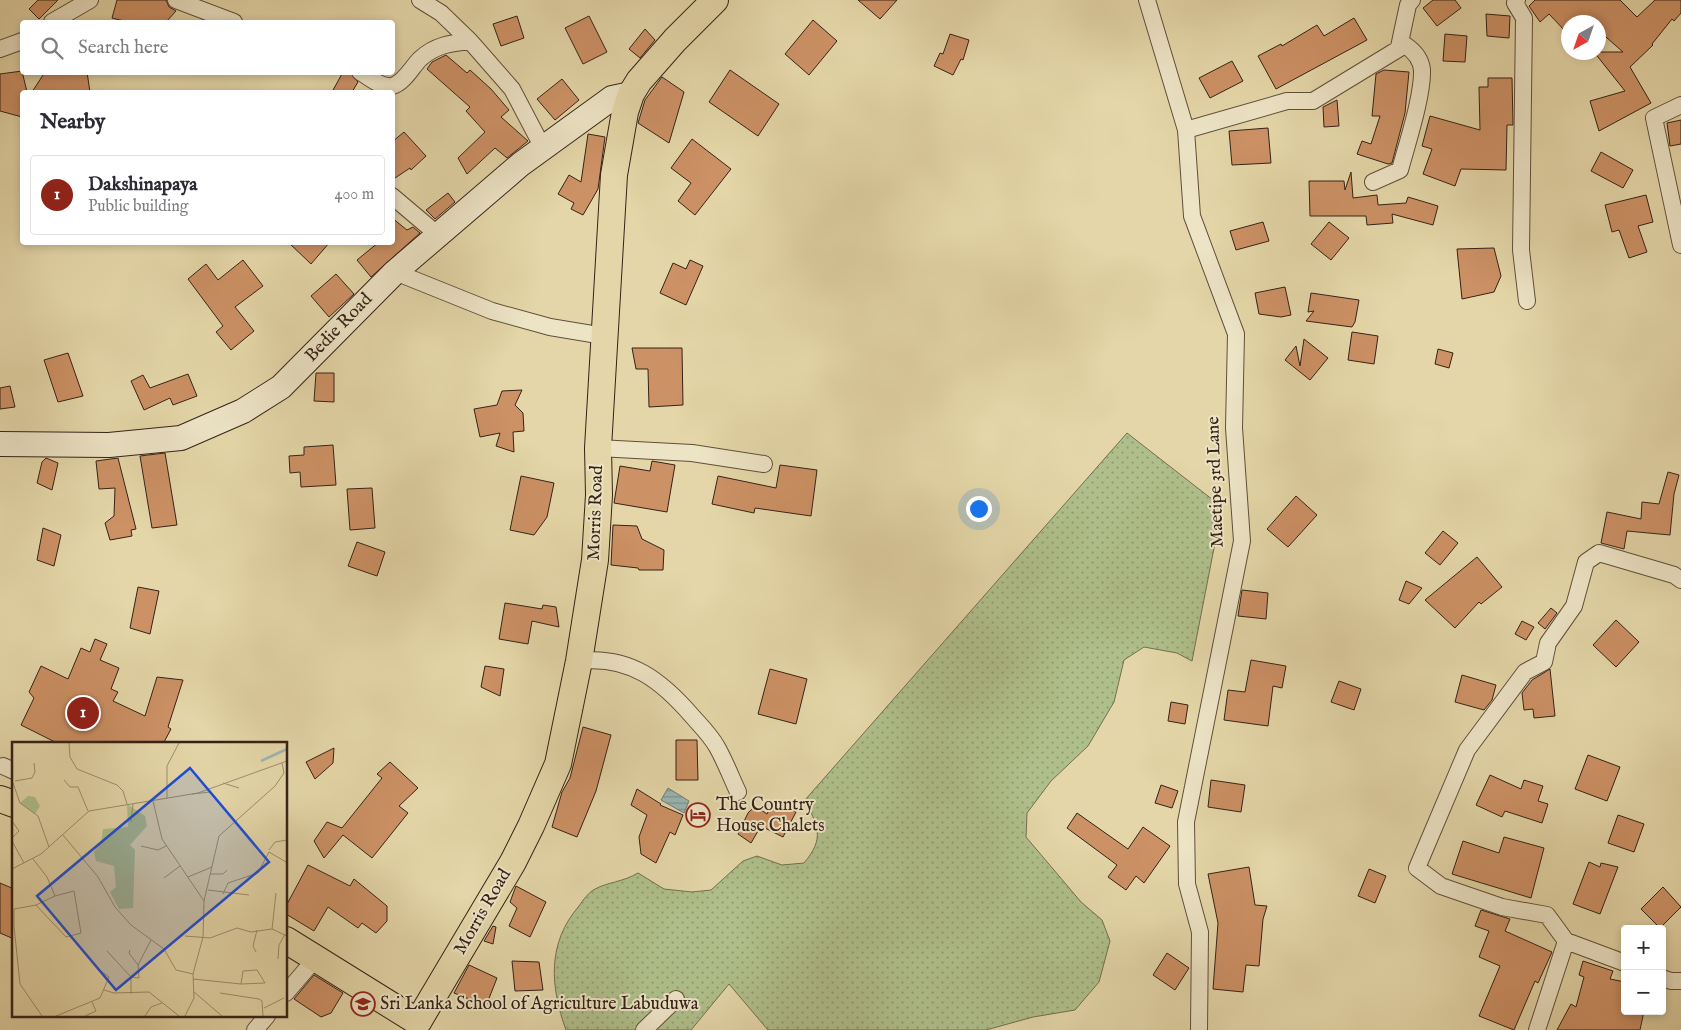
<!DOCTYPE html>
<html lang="en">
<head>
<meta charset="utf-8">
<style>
  :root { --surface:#fff; --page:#f2f2f3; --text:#2b2b33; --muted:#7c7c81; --line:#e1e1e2; --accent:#8f2418 }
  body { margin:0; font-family:"IM FELL English",serif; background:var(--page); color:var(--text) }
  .controls { position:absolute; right:15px; bottom:15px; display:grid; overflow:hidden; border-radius:5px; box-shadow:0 2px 8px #0003 }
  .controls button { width:45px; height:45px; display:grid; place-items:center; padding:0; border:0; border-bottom:1px solid var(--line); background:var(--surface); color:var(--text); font:25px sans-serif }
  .compass { position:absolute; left:1561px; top:15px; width:45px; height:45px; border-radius:50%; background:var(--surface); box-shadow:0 2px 8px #0003; rotate:220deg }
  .you { position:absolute; left:978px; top:508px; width:18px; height:18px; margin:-12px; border:4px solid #fff; border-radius:50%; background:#1a73e8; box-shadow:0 0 0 8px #1a73e833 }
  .badge { display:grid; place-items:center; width:32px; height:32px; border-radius:50%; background:var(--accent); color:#fff; font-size:16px; font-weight:700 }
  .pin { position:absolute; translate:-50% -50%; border:2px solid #fff; box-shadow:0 1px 5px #0006 }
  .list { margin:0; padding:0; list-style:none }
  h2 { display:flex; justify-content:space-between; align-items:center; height:65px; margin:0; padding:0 20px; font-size:21px }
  h2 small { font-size:16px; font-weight:400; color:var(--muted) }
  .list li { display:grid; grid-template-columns:32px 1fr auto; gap:15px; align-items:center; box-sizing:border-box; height:80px; margin:0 10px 10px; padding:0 10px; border:1px solid var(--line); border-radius:5px }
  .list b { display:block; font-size:19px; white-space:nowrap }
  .list p { margin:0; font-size:16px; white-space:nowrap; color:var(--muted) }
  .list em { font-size:16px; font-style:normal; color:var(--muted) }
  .icon { flex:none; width:28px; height:28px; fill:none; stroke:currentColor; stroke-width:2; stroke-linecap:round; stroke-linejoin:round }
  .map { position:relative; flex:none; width:1681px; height:1030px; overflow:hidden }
  .search { position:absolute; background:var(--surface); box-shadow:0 2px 8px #0003; left:20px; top:20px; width:375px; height:55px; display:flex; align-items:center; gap:12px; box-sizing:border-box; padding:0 18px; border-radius:5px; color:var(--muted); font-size:19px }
  .panel { position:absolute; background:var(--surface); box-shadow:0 2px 8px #0003; left:20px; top:90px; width:375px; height:155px; border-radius:5px }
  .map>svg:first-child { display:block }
  .grass { fill:url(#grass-dots); stroke:#727051 }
  .water { fill:url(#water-rules); stroke:#727b76 }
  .building { fill:#cc9165; stroke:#352217 }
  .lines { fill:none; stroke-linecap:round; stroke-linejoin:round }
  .street-casing { stroke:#614f3b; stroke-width:18 }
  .secondary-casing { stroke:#352217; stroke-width:26 }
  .primary-casing { stroke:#352217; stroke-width:28 }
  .street { stroke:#ede4c6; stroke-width:16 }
  .secondary { stroke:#ede4c6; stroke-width:24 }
  .primary { stroke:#e4d6a8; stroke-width:26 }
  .labels { text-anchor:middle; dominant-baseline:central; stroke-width:4; stroke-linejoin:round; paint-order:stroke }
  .street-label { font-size:18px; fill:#352217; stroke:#ede4c6 }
  .poi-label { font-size:18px; fill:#352217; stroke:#ede4c6; text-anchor:start }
  .inset-river { fill:none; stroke:#9bb6b5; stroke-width:2.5 }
  .inset-road { fill:none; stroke:#9e8e6e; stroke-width:1 }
  .view { fill:#1d4ed8; fill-opacity:0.15; stroke:#1d4ed8; stroke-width:2.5 }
  .inset-edge { fill:none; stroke:#352217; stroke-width:2.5 }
</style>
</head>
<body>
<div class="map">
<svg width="1681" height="1030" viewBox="0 0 1681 1030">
  <defs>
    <pattern id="grass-dots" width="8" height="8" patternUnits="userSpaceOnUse" patternTransform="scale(1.25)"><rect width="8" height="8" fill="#afbf8b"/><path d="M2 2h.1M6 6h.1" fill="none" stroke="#8f9b71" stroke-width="1.8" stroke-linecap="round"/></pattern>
    <pattern id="water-rules" width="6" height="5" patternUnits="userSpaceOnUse" patternTransform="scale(1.25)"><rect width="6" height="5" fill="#9bb6b5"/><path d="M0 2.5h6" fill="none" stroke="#7f9492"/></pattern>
  </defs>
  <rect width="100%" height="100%" fill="#e4d6a8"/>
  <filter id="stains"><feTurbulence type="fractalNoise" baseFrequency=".004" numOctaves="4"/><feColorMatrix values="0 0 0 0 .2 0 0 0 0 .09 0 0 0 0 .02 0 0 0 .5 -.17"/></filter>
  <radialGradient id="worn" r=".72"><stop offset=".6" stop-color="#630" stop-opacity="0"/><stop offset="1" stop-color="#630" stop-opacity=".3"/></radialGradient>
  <path class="grass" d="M1127,433L1222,507L1192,661L1177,653L1144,647L1124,660L1114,702L1088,746L1051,781L1027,813L1026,837L1081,902L1102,920L1110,941L1099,982L1075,1010L1033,1017L986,1030H768L729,984L691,1030H566C550,986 547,943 579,906C583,900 589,892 595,889C608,882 623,882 638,873L664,889L692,892L711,890L743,861L757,856L782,865L804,863C825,838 818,827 805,800Z"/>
  <path class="water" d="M668,788L689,801L684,813L661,800Z"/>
  <path class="building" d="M38,0H58L39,19L29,9Z
    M117,0H166L169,7L176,11L166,22H128L112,18Z
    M858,0H897L880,19Z
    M1433,0H1455L1461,8L1437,26L1423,8Z
    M1535,0H1620L1637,17L1655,0H1681V13L1674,21L1672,19L1652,44L1653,45L1630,67L1651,103L1599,131L1590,101L1625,91L1594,52H1623L1598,30V22H1568V34L1549,14L1540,22L1529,6Z
    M1486,14L1510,16L1509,38L1487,36Z
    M517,16L524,38L501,46L493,24Z
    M589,16L607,52L583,64L565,28Z
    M1354,18L1367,40L1276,89L1258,56L1281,44L1282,46L1317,25L1324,36Z
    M813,20L837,41L809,75L785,54Z
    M645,29L655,40L640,58L629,49Z
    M950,34L969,40L963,60L961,59L953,75L934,66L940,53L943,54Z
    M1445,34L1467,36L1465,62L1443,61Z
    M446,55L467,73L470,70L491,89L509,110L501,117L528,141L507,158L495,148L467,174L458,158L485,132L466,111L470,107L427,69L432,62Z
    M1232,61L1243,81L1210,98L1199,78Z
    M730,70L779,104L758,136L709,102Z
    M1384,70L1409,72L1405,113L1392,163L1388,164L1357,154L1362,141L1371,144L1380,116H1372L1376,74Z
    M22,71L27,92H22V117L0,111V74Z
    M45,72H87L90,92H32Z
    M343,72H350L358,82L352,92H332Z
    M662,77L684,92L669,143L638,123L645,100Z
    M1488,78H1512L1513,125H1507L1506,170L1461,169L1455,186L1423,174L1432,149L1422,146L1430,116L1480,130L1479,87H1488Z
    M562,79L579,100L555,120L537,99Z
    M1337,100L1339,126L1324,127L1323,107Z
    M1681,120V144L1670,146L1667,123Z
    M1268,128L1271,163L1232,165L1229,131Z
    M404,132L426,156L411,170L410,168L392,180V142Z
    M588,134L605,137L598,189L583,215L571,209L574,203L558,194L569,175L581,182Z
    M692,139L731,169L695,215L678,201L691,183L671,168Z
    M1601,152L1633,170L1623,188L1591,171Z
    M1351,172L1353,198L1377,195L1378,205L1406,203L1408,197L1438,206L1433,225L1392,214L1393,223L1367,225L1366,216H1310L1309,181H1344L1345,190Z
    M448,193L455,202L435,219L426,210Z
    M1646,195L1653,222L1638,226L1647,252L1629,258L1619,230L1612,232L1605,205Z
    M392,218L407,230L413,227L420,233L371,277L357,260L379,242H392Z
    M1263,222L1269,241L1236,250L1230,231Z
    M1329,222L1349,238L1331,260L1311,244Z
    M288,242H330L311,264Z
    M1494,248L1501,276L1494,292L1462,299L1457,249Z
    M243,260L263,286L235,307L254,331L231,350L216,332L223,326L188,279L206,264L218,280Z
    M690,260L703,266L686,305L660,293L673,263L686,269Z
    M336,274L354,294L329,317L311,296Z
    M1285,287L1291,315L1281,317L1259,314L1255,293Z
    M1311,293L1359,300L1355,322L1352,327L1306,321L1314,311L1308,312Z
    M1352,332L1378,336L1374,364L1348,360Z
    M1304,339L1328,358L1310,380L1285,360L1296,346L1300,366Z
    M632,348H682L683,405L649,407L648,369H636Z
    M1438,349L1453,353L1449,368L1435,364Z
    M68,353L83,396L58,402L44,360Z
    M316,373H334V402L314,401Z
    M188,374L197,396L173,405L170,398L144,410L131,381L143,375L150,388Z
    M10,386L15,407L0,409V388Z
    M522,390L515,405L523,413L524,431L513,432L514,452L496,446L500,433L480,437L474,409L497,405L502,391Z
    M333,445L336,485L301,487L300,472L290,473L289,456L304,455V447Z
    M165,453L177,525L152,528L140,456Z
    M46,458L58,463L52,490L37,483L42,462Z
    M118,458L136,529L131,530L132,536L110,540L105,523L114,516L115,488L99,489L96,461Z
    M652,461L675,465L667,512L614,503L620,466L650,471Z
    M780,465L817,470L811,516L755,508L754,513L712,504L718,476L776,488Z
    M1668,472L1679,475L1674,494L1670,535L1627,531L1624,549L1601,543L1607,512L1641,519L1642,502L1659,504Z
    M521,476L554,483L547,517L534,535L510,530Z
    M372,488L375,528L350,530L347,489Z
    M1296,496L1317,515L1288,547L1267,529Z
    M613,525L637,526L642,539L664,550L663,570H639L638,568L611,565Z
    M43,528L61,535L54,566L37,560Z
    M1443,531L1458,543L1440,565L1425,553Z
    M357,542L385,552L377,576L348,566Z
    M1477,557L1502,587L1481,604L1479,602L1455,628L1425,600Z
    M1406,581L1422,588L1409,604L1399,600Z
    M138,587L159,591L150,634L130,628Z
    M1242,590L1268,593L1266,619L1238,616Z
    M505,603L542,609L543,605L556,607L559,627L532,621L528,644L499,639Z
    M1551,608L1557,613L1545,629L1538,623Z
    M1616,620L1639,642L1616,667L1593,645Z
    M1522,621L1534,627L1526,640L1515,634Z
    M95,639L107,644L100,660L119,668L111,689L118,692L113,701L145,716L157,677L183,680L168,727L171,729L163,744H59L21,725L34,698L29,692L41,666L68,679L81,648L90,652Z
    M1251,660L1286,666L1282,688L1273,686L1268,726L1224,720L1228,690L1245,692Z
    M485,666L504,669L500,696L481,687Z
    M770,669L807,679L796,724L758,714Z
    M1550,669L1555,716L1534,718L1533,709L1524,710L1522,693L1532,680Z
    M1462,675L1496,685L1492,700L1484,710L1455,702Z
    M1339,681L1361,689L1354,710L1331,702Z
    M1171,702L1188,705L1185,724L1168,721Z
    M583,727L611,735L596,791L577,837L552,827L562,792L570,778Z
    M676,740H697L698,780H676Z
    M334,748L333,763L315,779L306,762Z
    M1588,755L1620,767L1607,801L1575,789Z
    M390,762L418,788L399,806L408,813L372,858L343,835L324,858L314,841L327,822L342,828L382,778L377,774Z
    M1490,775L1521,789L1524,780L1543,786L1538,801L1548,804L1542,823L1505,811L1502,817L1476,805Z
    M1211,780L1245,785L1241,812L1208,807Z
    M1161,785L1178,791L1172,808L1155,803Z
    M637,789L661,804L660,805L683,815L675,835L670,832L656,863L641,854L639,837L647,815L631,805Z
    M773,801L796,812L783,837L761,826L751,843L738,834L748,813L755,806L767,814Z
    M1077,813L1128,849L1143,827L1170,846L1144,883L1136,876L1126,890L1108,877L1117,865L1067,828Z
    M1618,815L1644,824L1634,852L1608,843Z
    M1504,837L1544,848L1531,898L1452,874L1463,841L1499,853Z
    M1589,862L1600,867L1601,863L1618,867L1600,914L1573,904Z
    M308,865L350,886L354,879L387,906V921L376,933L362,923L358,928L328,907L314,931L286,914V906Z
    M1249,867L1255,905L1267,906L1263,919L1259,966L1246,965L1243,992L1213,989L1218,923L1208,874Z
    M1369,869L1386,876L1375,903L1358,896Z
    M0,883L14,889V939L0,933Z
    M516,886L546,902L530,937L509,926L517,908L510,902Z
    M1663,887L1681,907L1660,928L1641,909Z
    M1481,910L1510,919L1505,931L1552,952L1538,983L1535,981L1514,1030L1479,1016L1500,966L1479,957L1489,931L1475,926Z
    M493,926L496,927L493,944L484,941Z
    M1167,953L1189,968L1175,990L1153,975Z
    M512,961L539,962L543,990L515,991Z
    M1583,961L1613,971L1610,979L1625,982V1011H1644L1640,1030H1557L1571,1004L1576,1007L1584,977L1579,975Z
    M469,965L497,978L486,1006L454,993Z
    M314,975L343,993L331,1013L321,1017L294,999Z"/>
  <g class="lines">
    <g class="street-casing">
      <path id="street" d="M176,0L234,22
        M420,0L441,13L470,41L512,89L543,148
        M1147,0L1186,130L1192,216L1236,334L1234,428L1242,541L1186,822L1187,884L1200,932L1199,1030
        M1517,0L1515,3L1524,18L1521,250L1527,301
        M52,22L90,0
        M1399,47L1408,5L1412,0
        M0,49L22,41
        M360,72C369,77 381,88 392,86C404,83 412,67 420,59C435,45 451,43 470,41
        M1186,130L1287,101H1313L1405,45C1414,51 1421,58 1422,70C1423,95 1407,144 1400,170L1373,182
        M392,196L437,234
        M1681,245L1654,118L1681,105
        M395,272L492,311L550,327L604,336
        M598,448L692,453L764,464
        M579,661C630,655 662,681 693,717C701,726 711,736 717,747C725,761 731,777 738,792
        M3,766L14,771
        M1566,941L1547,915L1502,907L1441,886L1417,868L1467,750L1525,672L1544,662L1548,643L1574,606L1586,562L1599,553L1674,575L1681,580
        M1662,978L1671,981H1681
        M286,993L316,958
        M255,1030L267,1016
        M644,1030L676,999
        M1537,1030L1566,941L1625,963"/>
    </g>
    <g class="secondary-casing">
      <path id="secondary" d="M0,444L109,445L181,438L243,411L281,387L395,272L521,164L612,98L631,94"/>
    </g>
    <g class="primary-casing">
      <path id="primary" d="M0,799L14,804
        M286,940L418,1022L513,862L531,826L558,764L579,661L595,560L599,495L598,448L614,175L625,112L631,94L639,81L675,40L715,0"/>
    </g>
    <use href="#street" class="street"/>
    <use href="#secondary" class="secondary"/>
    <use href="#primary" class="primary"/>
  </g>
  <defs>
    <g id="hotel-ring" transform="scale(1.25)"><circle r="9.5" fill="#ede4c6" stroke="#8f2418" stroke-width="1.5"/><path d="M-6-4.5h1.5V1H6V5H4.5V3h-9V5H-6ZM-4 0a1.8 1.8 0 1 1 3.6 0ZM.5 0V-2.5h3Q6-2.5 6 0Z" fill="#8f2418"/></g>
    <g id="school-ring" transform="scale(1.25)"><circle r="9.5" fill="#ede4c6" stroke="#8f2418" stroke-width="1.5"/><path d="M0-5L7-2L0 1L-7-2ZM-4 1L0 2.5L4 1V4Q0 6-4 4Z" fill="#8f2418"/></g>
  </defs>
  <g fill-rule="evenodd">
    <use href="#hotel-ring" x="698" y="815"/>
    <use href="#school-ring" x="363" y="1004"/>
  </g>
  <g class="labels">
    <g class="street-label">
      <text transform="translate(339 328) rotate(-46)">Bedie Road</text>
      <text transform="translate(1216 482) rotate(-92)">Maetipe 3rd Lane</text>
      <text transform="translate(596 513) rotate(-88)">Morris Road</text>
      <text transform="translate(483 912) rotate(-60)">Morris Road</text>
    </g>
    <g class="poi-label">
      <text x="716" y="805">The Country<tspan x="716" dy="21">House Chalets</tspan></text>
      <text x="380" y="1004">Sri Lanka School of Agriculture Labuduwa</text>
    </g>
  </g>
  <g transform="translate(12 742)">
    <rect width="275" height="275" fill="#e4d6a8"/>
    <path d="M16,54L23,55L28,64L23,72L8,61ZM115,62L133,74L135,84L118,103L123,108L121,166L107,167L98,150L104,145L102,124L84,119L82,110L89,101L91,87L116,85Z" fill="#afbf8b"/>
    <path class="inset-river" d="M249,19L275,7"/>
    <path class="inset-road" d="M57,1L58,15L65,27L105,43L111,49L115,62M0,38L8,61L26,74L37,105M52,38L58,45H66L76,69M3,39L20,36L23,30L22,21M211,41L227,46M180,52L198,50M155,56V24L167,1M141,59L150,97L192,159L191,195L181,232L182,256L173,274M0,79L7,89L0,96M119,80L121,62M51,93L86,135L103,165L119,183L152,207L164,228L181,232M0,99L12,121M129,104L146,108L154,104M257,108L263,100L275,98M21,117L35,135L43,154L24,163L2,167V184L8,242L30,274M0,127L29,112L77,69L186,51L275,19M199,132H211L215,128M176,135L200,125M152,136L168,124M196,148L237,153M211,152L216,141L246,131L257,110L274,120L275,117M192,159L207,94L263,44L272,31L270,21M24,163L54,195L69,191L62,149L43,154M260,187L264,151M173,194L198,196L225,186L239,190L260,187L275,194M118,208L117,211L126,223L139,198M95,209L119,235V252M244,210L241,204L245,188M266,217L267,203L273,192M119,235L127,236L126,222M181,237L229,242L253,241L245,228L231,229L229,242M92,248L102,251L137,250L167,274M182,250L210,274M208,251L247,257L250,259L251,274M252,266L272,256M44,274L88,256L97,235L85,226M73,274L84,269L80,260M133,274L139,265L150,261"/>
    <path class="view" d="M178,26L257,120L104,248L25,154Z"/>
    <rect width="275" height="275" class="inset-edge"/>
  </g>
  <rect width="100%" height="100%" filter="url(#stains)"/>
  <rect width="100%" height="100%" fill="url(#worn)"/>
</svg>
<div class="controls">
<button>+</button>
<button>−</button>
</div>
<svg class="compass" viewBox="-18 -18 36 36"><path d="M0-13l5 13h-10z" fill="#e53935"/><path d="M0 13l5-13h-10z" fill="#7c7c81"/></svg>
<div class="you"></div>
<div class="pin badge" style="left:83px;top:713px">1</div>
<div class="search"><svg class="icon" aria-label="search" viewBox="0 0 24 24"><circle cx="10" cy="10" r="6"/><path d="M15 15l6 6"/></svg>Search here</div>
<section class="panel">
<h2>Nearby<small></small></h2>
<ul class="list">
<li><span class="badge">1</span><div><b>Dakshinapaya</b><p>Public building</p></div><em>400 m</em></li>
</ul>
</section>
</div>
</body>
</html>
